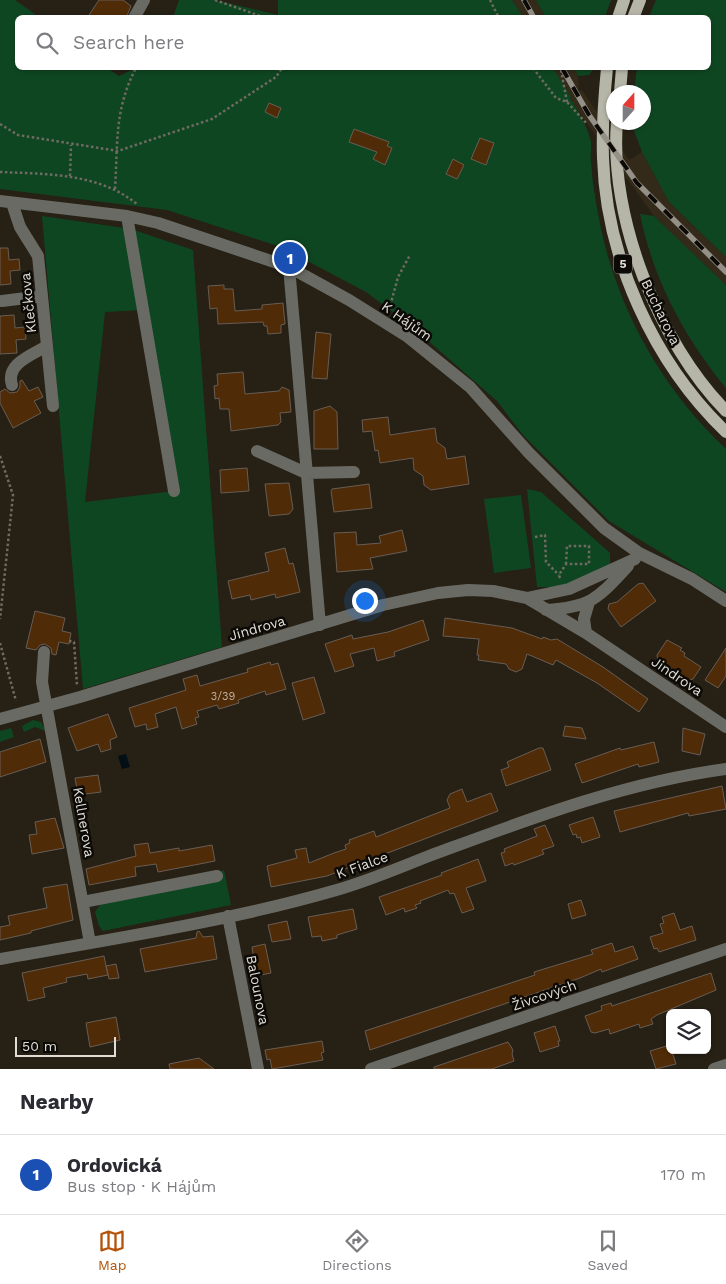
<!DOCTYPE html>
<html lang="en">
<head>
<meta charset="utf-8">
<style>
  :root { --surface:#fff; --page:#f2f2f3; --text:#2b2b33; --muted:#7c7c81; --line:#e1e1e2; --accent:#b45309 }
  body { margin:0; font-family:"Work Sans",sans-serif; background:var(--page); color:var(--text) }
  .controls { position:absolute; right:15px; bottom:15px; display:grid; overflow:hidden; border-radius:8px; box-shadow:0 1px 4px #0004 }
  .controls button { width:45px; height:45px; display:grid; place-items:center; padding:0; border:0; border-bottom:1px solid var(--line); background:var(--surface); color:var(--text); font:25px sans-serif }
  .compass { position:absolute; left:606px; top:85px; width:45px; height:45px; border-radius:50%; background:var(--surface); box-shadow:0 1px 4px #0004; rotate:21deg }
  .scale { position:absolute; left:15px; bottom:12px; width:101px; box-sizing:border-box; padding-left:5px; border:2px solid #e1ddd6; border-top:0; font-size:14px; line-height:18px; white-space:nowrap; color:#e1ddd6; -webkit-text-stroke:4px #0c0a06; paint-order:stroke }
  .you { position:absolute; left:364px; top:600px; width:18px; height:18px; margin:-12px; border:4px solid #fff; border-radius:50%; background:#1a73e8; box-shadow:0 0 0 8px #1a73e833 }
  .badge { display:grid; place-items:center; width:32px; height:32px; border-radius:50%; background:var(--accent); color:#fff; font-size:16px; font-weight:700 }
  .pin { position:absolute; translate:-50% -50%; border:2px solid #fff; box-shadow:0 1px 5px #0006 }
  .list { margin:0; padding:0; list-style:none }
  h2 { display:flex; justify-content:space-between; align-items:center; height:65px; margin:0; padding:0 20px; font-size:21px }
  h2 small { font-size:16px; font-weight:400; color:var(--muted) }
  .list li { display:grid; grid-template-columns:32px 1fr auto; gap:15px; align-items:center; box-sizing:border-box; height:80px; padding:0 20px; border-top:1px solid var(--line) }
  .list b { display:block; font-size:19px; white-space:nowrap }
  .list p { margin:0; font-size:16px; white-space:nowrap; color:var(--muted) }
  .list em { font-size:16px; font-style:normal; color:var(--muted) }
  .icon { flex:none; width:28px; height:28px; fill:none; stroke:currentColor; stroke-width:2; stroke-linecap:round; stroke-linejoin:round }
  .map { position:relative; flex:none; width:726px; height:1069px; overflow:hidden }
  .search { position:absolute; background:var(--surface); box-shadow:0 1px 4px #0004; left:15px; right:15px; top:15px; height:55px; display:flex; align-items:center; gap:12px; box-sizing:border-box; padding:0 18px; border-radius:8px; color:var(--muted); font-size:19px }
  .sheet { height:145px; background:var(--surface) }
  nav { display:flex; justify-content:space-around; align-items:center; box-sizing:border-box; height:70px; border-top:1px solid var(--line); background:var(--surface); font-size:14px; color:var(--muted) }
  nav a { display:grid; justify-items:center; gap:2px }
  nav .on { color:var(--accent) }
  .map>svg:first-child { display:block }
  .built { fill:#332a1a }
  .green { fill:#0f4622; fill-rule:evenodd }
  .water { fill:#020f14 }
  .building { fill:#502b07; stroke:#685d54 }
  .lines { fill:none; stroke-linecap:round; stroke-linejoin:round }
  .path { stroke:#706b62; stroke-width:2.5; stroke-dasharray:2.5 2.5; stroke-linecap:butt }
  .minor { stroke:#6a6a64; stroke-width:12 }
  .major { stroke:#b5b5a8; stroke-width:12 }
  .rail-casing { stroke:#959087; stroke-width:5.5 }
  .rail { stroke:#0c0a06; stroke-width:4; stroke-dasharray:11; stroke-linecap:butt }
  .labels { text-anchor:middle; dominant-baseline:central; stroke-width:5; stroke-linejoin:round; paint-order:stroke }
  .number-label { font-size:11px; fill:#bdb0a2 }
  .shield { fill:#0c0a06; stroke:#a19e98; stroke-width:1 }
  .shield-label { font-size:12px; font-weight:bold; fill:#e1ddd6 }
  .street-label { font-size:14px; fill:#e1ddd6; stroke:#0c0a06 }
</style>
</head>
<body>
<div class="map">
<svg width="726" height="1069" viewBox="0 0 726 1069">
  <rect width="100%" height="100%" fill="#262015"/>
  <path class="built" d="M512,0H536L546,17H523Z
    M553,68H574L578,76L579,91L582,90L629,160L642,152L669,202L726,257V285L654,216L576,108Z"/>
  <path class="green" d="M0,0H15L39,17L18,18V68H107L119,76L136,68H553L571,97L570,98C578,111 587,125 591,142C592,148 590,154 591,161C592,182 596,203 600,224C617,309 663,390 726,449V592L609,521L523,435L497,401L409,324L366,292L281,247L167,210L0,189Z
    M179,0H215L278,15V0H512L523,17H173Z
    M536,0H611L605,17L546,18Z
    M656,0H726V257L669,202L642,152L632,125V123L644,122V92H634L637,68H708V18L649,17Z
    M574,68H594L589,75L578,76Z
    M640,214L654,216L726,285V388C684,337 653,279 640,214Z
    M42,216L131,229L193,250L222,647L83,689ZM143,310L174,491L85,502L105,312Z
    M527,489L541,492L610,553V567L562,587H537Z
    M521,495L531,568L494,573L484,499Z
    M33,720L41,722L46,731L35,727L24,732L22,726Z
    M11,728L14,737L0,742V731Z
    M224,870L231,905L103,931L99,926L95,912L100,905Z"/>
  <path class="water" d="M126,754L130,767L122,769L118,756Z"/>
  <path class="building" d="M99,0H123L131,6L126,18H87Z
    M269,103L281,108L277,118L265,112Z
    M354,129L389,142L387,146L392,148L385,165L373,159L377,152L349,142Z
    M480,138L494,143L486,165L471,159Z
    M453,159L464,165L457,179L446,174Z
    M0,248H8L9,260L19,259L20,270L10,271L11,284L0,285Z
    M224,285V289H233L235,311L262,309V305L283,303L285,324L281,325V333L268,334L267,326H264L263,322L218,324L217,308L210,309L208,286Z
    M14,315L15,328L25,327L26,339L16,340L17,353L0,354V316Z
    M316,332L331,334L327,379L312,378Z
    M243,372L245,394L279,391L282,387L289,390L291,412L280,413L281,422L278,425L231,431L229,409H220L219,398L215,399L214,386L218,385L217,374Z
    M22,380L29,391L38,387L43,397L34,401L41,413L13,428L0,403V392L5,389L10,393L17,392L20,387V381Z
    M330,406L337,412L338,449H314V411Z
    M388,417L390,435L435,428L437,442L445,448L447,459L465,456L469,484L431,490L424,485L423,476L414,470L413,458L380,463L378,450L375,451L372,431L363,432L362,420Z
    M247,468L249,491L221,493L220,470Z
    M289,483L293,509L289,514L269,516L265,484Z
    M369,484L372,508L334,512L331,491L332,489Z
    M402,530L407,551L370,558L373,569L337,572L334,533L356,532L357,545L381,543L379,536Z
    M285,548L289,564L293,563L300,592L276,598L275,594L251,600L250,595L232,599L228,581L269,571L265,553Z
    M643,583L656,601L621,627L608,609L609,604L617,602L638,584Z
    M35,611L65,618L62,631L71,633L69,644L59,642L56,655L52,654L51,648L45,644L40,645L36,650L26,648Z
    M445,618L512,628L542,639L543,637L551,640L557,639L603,667L648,699L639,712L597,683L556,660L553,665L527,654L522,669L516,672L509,669L506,664L478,660L479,655H477L479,639L443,636Z
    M423,620L429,640L394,652L395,656L377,661L374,648L350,654L354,666L335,672L325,644L352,635L353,639L388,632Z
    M667,640L682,648L680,650L685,653L684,656L701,667L693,679L685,682L684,676L658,661L657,655Z
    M726,648V676L718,688L705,680Z
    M270,662L271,665L278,663L286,689L266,695L265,691L238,700L239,703L219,709L217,705L197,711L199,717L195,718L197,724L182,729L176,707L155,714L158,727L147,730L146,724L135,727L129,708L186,690L183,679L197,675L200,686L248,672L247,669Z
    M314,677L325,713L303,720L292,683Z
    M108,714L117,737L110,740L111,749L101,752L98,744L77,751L68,728Z
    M565,726L582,728L586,739L563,736Z
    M683,728L705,734L700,755L682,751Z
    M40,739L46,762L0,777V752Z
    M654,742L659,762L639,767L638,764L582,783L575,764L620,748L621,750Z
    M539,748H543L551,770L506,786L501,770L509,767L507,762Z
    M98,775L101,792L78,795L75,778Z
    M722,786L726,809L689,816L688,813L620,832L614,811Z
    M462,789L467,802L491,793L498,811L327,876L271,887L267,866L297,858L295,850L306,848L309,863L334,853L346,849L345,845L350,843L349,840L374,831L376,837L450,808L447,800L450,794Z
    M593,817L600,837L582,843L580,837L577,838L576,834L573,835L569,825Z
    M55,818L64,848L32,854L29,835L37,834L35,822Z
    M545,825L554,846L542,850L544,854L514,865L513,863L505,866L501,853L505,852L504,849L537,836L534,829Z
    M148,843L150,853L179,848V851L212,845L215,861L158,872L156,864L135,867L136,876L89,885L86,869L136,856L134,845Z
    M478,859L486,881L466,888L474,909L462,913L454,893L450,894L448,890L420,901L421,903L415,905L417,908L405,912L404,908L386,915L379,897L442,875L441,873Z
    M67,884L73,920L31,931V933L0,940V927L10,925L8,916L47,908L43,888Z
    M581,900L586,915L572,919L568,904Z
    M353,909L357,929L337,935V938L322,941L321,936L312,937L308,917Z
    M674,913L680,930L692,926L696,940L659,952L657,948L654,949L650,937L663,933L660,924L664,923L662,917Z
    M287,921L291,939L272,942L268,925Z
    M199,931L203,937L213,936L217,959L145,972L140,949L196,938L197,932Z
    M612,943L615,952L633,946L638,959L602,972L601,969L580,978L370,1050L365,1031L535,975L534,972L593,954L591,950Z
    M265,944L271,973L256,976L252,947Z
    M104,956L108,975L88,979L87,974L66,978L67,982L43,988L45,997L28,1001L22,973Z
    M116,964L119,978L109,979L106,966Z
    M711,973L716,990L657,1015L651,1019L653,1024L640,1028L639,1024L610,1034L609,1029L595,1033L591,1032L585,1016L602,1010L601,1006L611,1003L612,1006Z
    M116,1017L120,1040L90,1047L86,1023Z
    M555,1026L560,1041H558L559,1046L540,1052L534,1033Z
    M322,1041L324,1052L321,1053L323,1060L272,1069L270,1059L267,1060L265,1050Z
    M508,1042L513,1050L512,1054L514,1061L492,1069H434V1067Z
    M670,1045L676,1064L656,1069L650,1051Z
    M199,1058L214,1069H170L169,1064Z"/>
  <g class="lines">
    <path class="path" d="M215,0L266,18
      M490,0L499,18
      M533,68L556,98L567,102L587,124
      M561,70L567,102
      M0,124L18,135L118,151L212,119L276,77L282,68
      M0,172C47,174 100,173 138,205
      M70,176L71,145
      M115,189C118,143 114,110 136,68
      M389,310L398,277L410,255
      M0,456L13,495L0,619
      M535,537L545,535L546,562L559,575
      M560,578L559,575L566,564H589V546H567L566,564
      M69,641L74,642L77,685
      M0,643L16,701"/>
    <path class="minor" d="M134,18L144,0
      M0,201L127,216L158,223L289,267L349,300L408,337L470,387L529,453L604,528L639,553L692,579L726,601
      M12,203L20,227L38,256L53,406
      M127,216L174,491
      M289,267L320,625
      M2,301L42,296
      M12,385C5,364 32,355 47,346
      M257,451L306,473L354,472
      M527,598L569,589L635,559
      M589,602L584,619L586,633L726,727
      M546,610C592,607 598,598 628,566
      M44,652L42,682L90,943
      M0,719L80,697L383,605L438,593L468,590L493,591L527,598L586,633
      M83,902L217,876
      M228,916L258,1069
      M0,959C111,939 225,922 333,891C366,882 398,868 429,856C527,820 622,783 726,769
      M371,1069L726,949
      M714,1069L726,1065"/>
    <path class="major" d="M618,18L624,0
      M633,18L640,0
      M607,68C604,98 602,128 603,158C606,258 654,363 726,432
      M620,92L622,68
      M617,122C609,218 659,343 726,411"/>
    <g class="rail-casing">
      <path id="rail" d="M524,0L534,18
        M562,68L589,115L637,183L726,272"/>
    </g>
    <use href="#rail" class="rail"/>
  </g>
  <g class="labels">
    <g class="number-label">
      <text x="223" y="696">3/39</text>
    </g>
    <rect class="shield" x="614" y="254.5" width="18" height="19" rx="4"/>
    <g class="shield-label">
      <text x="623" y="264">5</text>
    </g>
    <g class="street-label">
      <text transform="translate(28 303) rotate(-96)">Klečkova</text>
      <text transform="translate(661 312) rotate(64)">Bucharova</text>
      <text transform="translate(407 321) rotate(35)">K Hájům</text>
      <text transform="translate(257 628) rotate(-16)">Jindrova</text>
      <text transform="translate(677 676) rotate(34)">Jindrova</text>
      <text transform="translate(84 822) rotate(80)">Kellnerova</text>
      <text transform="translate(362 865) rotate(-20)">K Fialce</text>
      <text transform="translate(258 990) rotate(79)">Balounova</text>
      <text transform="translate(544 995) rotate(-19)">Živcových</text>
    </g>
  </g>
</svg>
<div class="controls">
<button><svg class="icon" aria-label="layers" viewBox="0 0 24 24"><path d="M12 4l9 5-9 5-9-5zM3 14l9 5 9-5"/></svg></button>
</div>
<svg class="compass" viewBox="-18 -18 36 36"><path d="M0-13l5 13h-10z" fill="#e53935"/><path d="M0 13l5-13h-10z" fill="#7c7c81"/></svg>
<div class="scale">50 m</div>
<div class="you"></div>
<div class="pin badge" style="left:290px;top:258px;background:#1a4fb4">1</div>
<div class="search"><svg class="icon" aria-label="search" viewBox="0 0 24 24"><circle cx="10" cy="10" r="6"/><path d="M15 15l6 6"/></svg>Search here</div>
</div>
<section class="sheet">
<h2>Nearby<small></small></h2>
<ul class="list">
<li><span class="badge" style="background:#1a4fb4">1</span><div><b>Ordovická</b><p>Bus stop · K Hájům</p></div><em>170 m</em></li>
</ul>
</section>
<nav>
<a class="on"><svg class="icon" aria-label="map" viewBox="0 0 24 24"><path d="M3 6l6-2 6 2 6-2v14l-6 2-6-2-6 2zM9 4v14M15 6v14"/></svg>Map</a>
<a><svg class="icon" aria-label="directions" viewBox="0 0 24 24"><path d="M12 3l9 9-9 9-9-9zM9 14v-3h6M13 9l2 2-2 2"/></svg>Directions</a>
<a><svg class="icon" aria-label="saved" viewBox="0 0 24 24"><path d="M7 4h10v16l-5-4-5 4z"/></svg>Saved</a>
</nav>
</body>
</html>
